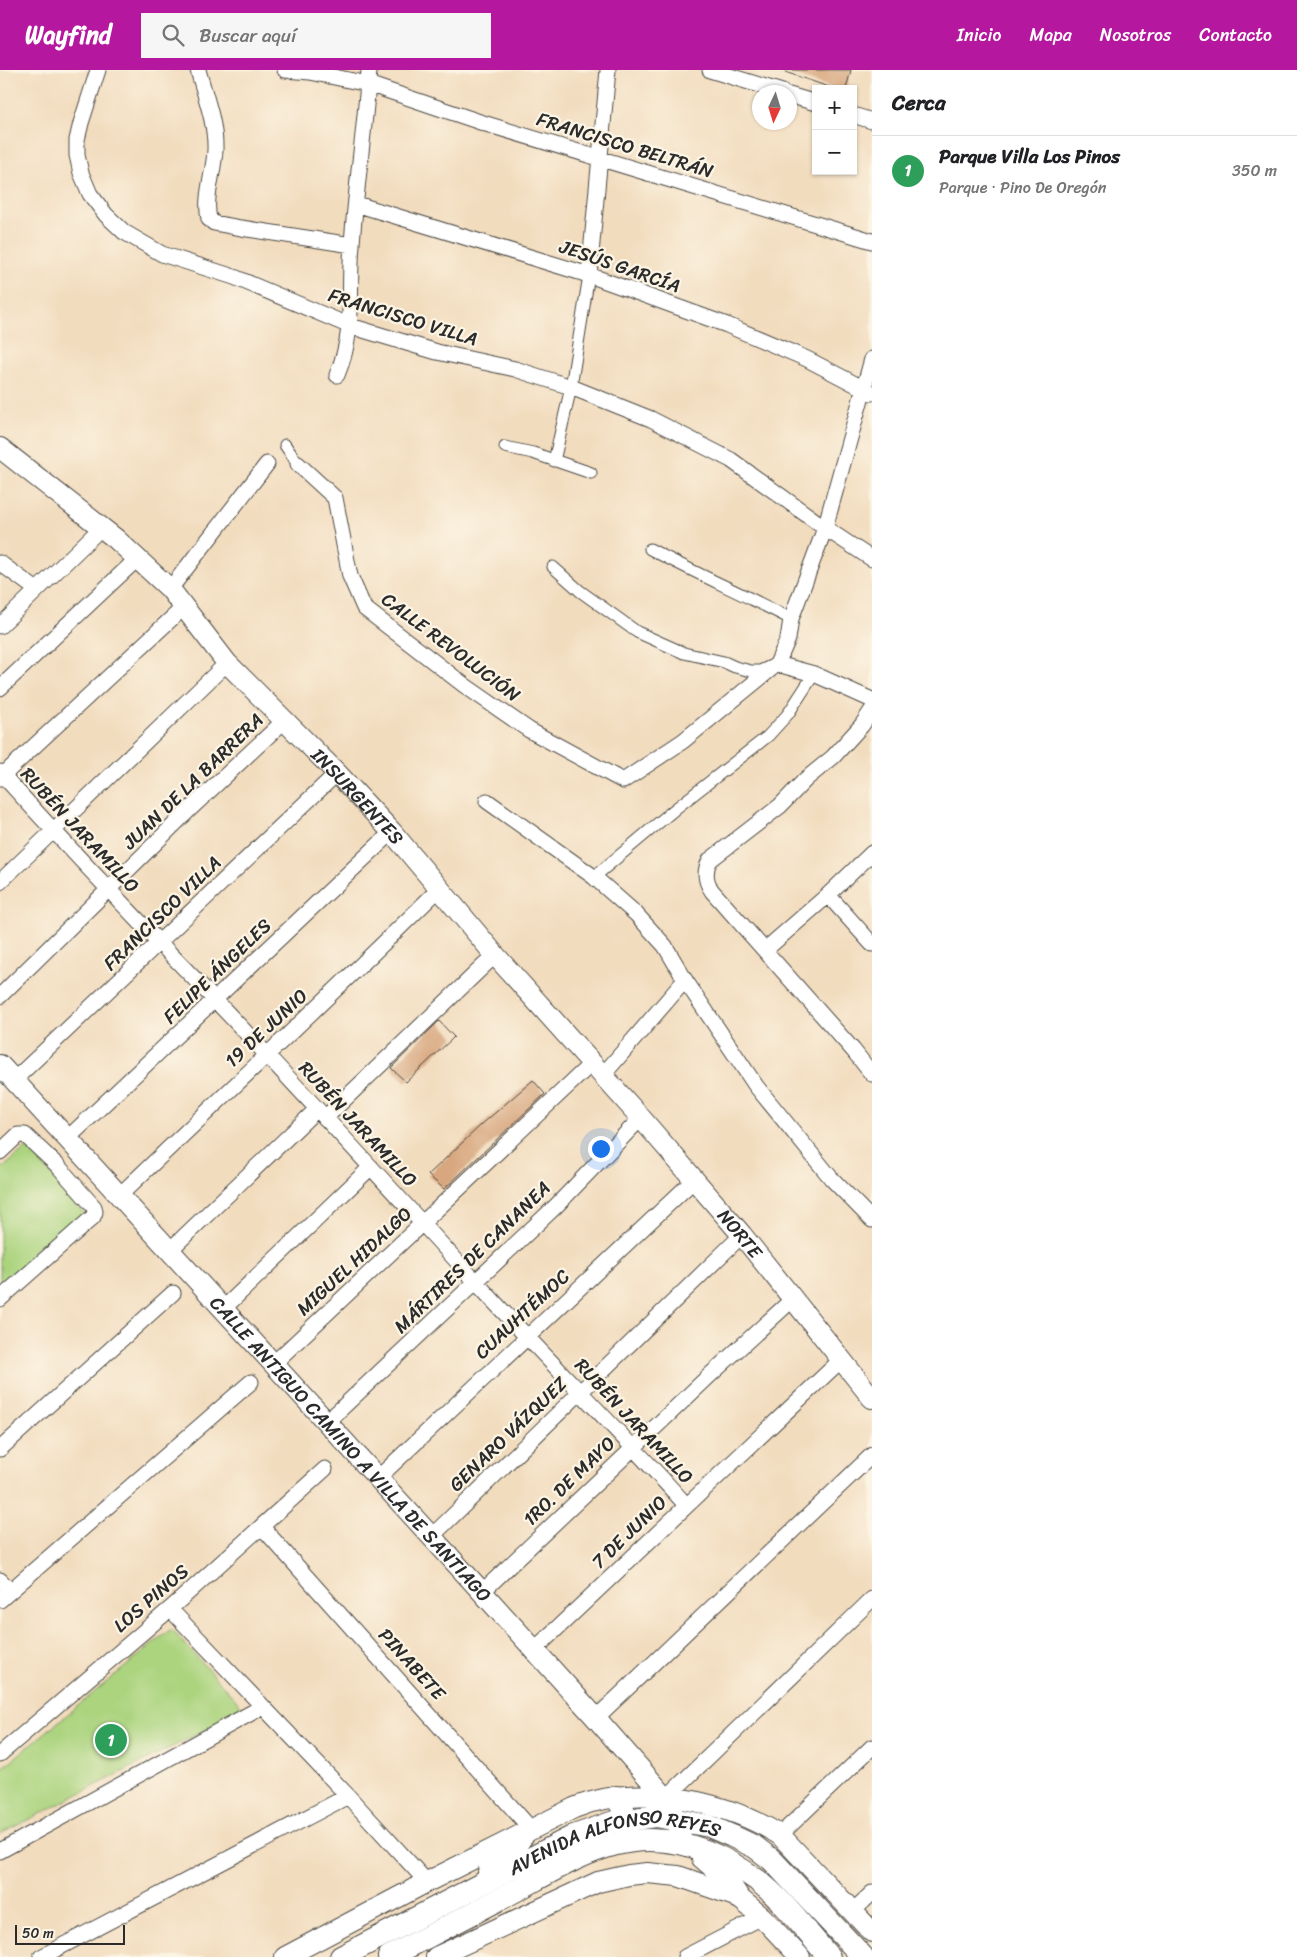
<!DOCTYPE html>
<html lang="es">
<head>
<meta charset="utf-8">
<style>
  :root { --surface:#fff; --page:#f6f6f6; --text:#202124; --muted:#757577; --line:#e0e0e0; --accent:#b5179e }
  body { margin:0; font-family:Sriracha,sans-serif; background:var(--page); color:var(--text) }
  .controls { position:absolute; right:15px; top:15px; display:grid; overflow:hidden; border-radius:0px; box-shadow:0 1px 4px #0004 }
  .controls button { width:45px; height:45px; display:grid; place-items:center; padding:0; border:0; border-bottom:1px solid var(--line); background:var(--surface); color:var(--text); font:25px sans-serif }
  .compass { position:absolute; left:752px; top:15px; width:45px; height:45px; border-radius:50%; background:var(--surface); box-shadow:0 1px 4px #0004; rotate:184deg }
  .scale { position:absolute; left:15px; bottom:12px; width:110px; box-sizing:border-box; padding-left:5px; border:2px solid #2b2b2b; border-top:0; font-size:14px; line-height:18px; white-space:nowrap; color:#2b2b2b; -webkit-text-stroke:4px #fcf5e5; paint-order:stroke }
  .you { position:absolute; left:600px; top:1078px; width:18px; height:18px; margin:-12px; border:4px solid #fff; border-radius:50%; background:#1a73e8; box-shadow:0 0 0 8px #1a73e833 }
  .badge { display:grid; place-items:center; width:32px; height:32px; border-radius:50%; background:var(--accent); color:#fff; font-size:16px; font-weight:700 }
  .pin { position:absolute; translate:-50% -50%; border:2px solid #fff; box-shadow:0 1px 5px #0006 }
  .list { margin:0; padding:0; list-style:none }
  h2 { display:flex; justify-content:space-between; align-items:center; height:65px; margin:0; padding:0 20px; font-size:21px }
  h2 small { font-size:16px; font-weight:400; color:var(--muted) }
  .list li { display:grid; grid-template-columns:32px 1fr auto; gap:15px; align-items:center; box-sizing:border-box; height:70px; padding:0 20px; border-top:1px solid var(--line) }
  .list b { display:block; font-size:19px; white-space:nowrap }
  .list p { margin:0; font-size:16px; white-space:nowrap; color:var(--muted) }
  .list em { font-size:16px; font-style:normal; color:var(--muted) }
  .icon { flex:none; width:28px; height:28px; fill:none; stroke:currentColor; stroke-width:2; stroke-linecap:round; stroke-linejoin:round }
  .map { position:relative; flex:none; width:872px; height:1887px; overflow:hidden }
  header { display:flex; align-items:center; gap:30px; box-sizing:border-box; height:70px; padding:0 25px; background:var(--accent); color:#fff }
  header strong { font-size:24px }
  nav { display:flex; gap:28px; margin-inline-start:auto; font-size:18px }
  .search { width:350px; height:45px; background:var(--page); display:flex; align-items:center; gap:12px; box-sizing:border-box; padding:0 18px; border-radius:0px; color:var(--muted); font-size:19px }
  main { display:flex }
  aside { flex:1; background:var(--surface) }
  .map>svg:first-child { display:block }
  .green { fill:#acd47f; stroke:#6c8055 }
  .building { fill:#d8a77f }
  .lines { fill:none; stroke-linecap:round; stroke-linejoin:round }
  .pedestrian-casing { stroke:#494641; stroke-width:13 }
  .minor-casing { stroke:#494641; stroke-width:17 }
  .tertiary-casing { stroke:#494641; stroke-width:22 }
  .secondary-casing { stroke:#494641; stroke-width:24 }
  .pedestrian { stroke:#fff; stroke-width:11 }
  .minor { stroke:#fff; stroke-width:15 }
  .tertiary { stroke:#fff; stroke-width:20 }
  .secondary { stroke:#fff; stroke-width:22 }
  .labels { text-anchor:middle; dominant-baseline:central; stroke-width:4.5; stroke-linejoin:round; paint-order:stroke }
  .street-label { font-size:19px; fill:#2b2b2b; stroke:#fcf5e5 }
</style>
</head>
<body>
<header>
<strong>Wayfind</strong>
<div class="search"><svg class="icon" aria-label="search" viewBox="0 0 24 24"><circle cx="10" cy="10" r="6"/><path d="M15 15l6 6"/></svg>Buscar aquí</div>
<nav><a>Inicio</a><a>Mapa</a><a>Nosotros</a><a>Contacto</a></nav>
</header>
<main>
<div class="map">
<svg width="872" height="1887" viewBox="0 0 872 1887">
  <rect width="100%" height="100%" fill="#fcf5e5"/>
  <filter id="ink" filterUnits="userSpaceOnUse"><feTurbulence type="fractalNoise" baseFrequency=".02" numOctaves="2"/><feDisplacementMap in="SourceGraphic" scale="10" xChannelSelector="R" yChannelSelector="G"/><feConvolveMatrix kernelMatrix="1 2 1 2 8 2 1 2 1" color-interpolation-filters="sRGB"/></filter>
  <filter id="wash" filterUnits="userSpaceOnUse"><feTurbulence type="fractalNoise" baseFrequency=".0096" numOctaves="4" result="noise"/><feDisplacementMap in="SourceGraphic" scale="20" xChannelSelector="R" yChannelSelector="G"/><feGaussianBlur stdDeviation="1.12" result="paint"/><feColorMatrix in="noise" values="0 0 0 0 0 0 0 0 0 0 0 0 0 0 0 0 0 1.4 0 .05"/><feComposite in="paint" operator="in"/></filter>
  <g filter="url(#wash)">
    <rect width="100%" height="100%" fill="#f2dcbe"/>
    <path class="green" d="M28,1077L89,1149L0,1224V1100Z
      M171,1559L245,1640L0,1764V1700Z"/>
    <g id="blocks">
      <path class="building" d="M786,0H851L846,19H835L785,2Z
        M439,951L454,967L406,1012L391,998Z
        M533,1010L545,1024L459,1105L444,1119L428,1105L481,1055Z"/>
    </g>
  </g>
  <g filter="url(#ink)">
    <use href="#blocks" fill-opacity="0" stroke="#494641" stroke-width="1"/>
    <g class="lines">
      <g class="pedestrian-casing">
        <path id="pedestrian" d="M285,375L298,394
          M505,377L533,383L591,403
          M554,391L571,317L589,205
          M650,479C697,504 745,525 791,549
          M553,497L580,521L637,562L684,583L724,592L735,597L751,601H760L771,596
          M594,807L675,739L768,666L788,644L814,604"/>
      </g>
      <g class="minor-casing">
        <path id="minor" d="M98,0L81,53L77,70V85L81,103L90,124L106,145L124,162L162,184L234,207L350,256L437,282L515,299L571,317L651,349L731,390L825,458L872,489
          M198,0C205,26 216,53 215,80C214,103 204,127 209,149L214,153L241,158L352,175
          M285,0L310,2L368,14L483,53L872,171
          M710,0L782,22
          M789,25L816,33
          M853,45L872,51
          M356,134L589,205L727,255L807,289L872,323
          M589,205L608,0
          M872,289L825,458L791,549L788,569L777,594L814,604L872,630
          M337,305C356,260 348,221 352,174C356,116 365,58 369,0
          M298,394L335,428L350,506L364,538L464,615L529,660L623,711L683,671L777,594
          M0,493L37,520
          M170,519L267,394
          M0,556L101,458
          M0,618L138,488
          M872,640L862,655L833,687L806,709L780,736L710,790C704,801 705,811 712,821L853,980L872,1004
          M0,702C70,780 142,855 215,930C303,1022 389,1117 475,1211C544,1287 618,1359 686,1435
          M0,708L184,537
          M487,731L594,807L636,844L665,876L685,910L756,1016L831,1108L872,1150
          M0,812L227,593
          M828,825L872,874
          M765,880L828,825L872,783
          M0,926L191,738L284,651
          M603,1005L685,910
          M14,1010L337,703
          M325,1048L495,885
          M68,1068L392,762
          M0,1082L18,1065H25L58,1096L94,1137L95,1142L93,1147L0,1229
          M120,1125C226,1023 334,923 439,819
          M170,1180L317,1039
          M223,1239L371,1097
          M273,1294L592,993
          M327,1352L556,1136L641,1048
          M0,1379L173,1223
          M378,1408L694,1110
          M262,1457L531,1759
          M431,1467L742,1165
          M0,1510L10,1521
          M482,1522L709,1306L794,1228
          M0,1530L251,1312
          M170,1539L348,1726L427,1812
          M534,1580L841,1290
          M596,1648L872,1385
          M0,1684L170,1539L325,1399
          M666,1728L872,1529
          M780,1765L872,1677
          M0,1781L262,1637
          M853,1841L872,1823
          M41,1887L348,1726
          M685,1887L762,1847"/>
      </g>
      <g class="tertiary-casing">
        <g id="tertiary">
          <path id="s1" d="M0,378L116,469L170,519L227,593L337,703L392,762L495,885L641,1048L742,1165L872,1328"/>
          <path id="s2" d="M0,995L482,1522L596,1648L666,1728L681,1762"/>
          <path d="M285,1887L427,1812L574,1738C637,1712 724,1730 780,1765L872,1862"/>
          <path d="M436,1887L598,1812L629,1805L647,1803L678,1806L738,1827L762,1847L800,1887"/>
        </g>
      </g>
      <g class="secondary-casing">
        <g id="secondary">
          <path d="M616,1727L623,1738L627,1765"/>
          <path d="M703,1788L724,1806L738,1827"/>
          <path d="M489,1802L513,1779L525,1762"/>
          <path id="s3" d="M341,1887L574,1766L614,1752L656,1746L709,1756L732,1766L755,1777L772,1790L863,1887"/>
          <path d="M389,1887C431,1865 472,1844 513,1822C579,1787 631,1750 708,1782C725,1789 742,1799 757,1810C784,1831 806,1861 829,1887"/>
        </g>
      </g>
      <use href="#pedestrian" class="pedestrian"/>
      <use href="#minor" class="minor"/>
      <use href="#tertiary" class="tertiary"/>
      <use href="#secondary" class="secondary"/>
    </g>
  </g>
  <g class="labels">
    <g class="street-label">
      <text transform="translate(625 75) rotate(17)">FRANCISCO BELTRÁN</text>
      <text transform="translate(620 196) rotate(19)">JESÚS GARCÍA</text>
      <text transform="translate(403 247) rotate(17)">FRANCISCO VILLA</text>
      <text transform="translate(451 577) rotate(37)">CALLE REVOLUCIÓN</text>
      <text transform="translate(193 711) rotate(-44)">JUAN DE LA BARRERA</text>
      <text stroke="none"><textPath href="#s1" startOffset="501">INSURGENTES</textPath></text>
      <text transform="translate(80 760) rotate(47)">RUBÉN JARAMILLO</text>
      <text transform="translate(162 843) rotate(-44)">FRANCISCO VILLA</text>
      <text transform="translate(217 901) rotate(-44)">FELIPE ÁNGELES</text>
      <text transform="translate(266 958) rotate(-43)">19 DE JUNIO</text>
      <text transform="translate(358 1054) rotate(47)">RUBÉN JARAMILLO</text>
      <text stroke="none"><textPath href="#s1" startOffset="1082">NORTE</textPath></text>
      <text transform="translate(472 1187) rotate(-44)">MÁRTIRES DE CANANEA</text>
      <text transform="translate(354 1191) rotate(-43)">MIGUEL HIDALGO</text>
      <text transform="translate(522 1244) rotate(-43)">CUAUHTÉMOC</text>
      <text transform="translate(634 1351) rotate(47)">RUBÉN JARAMILLO</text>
      <text transform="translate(508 1364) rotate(-44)">GENARO VÁZQUEZ</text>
      <text stroke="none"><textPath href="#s2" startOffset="520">CALLE ANTIGUO CAMINO A VILLA DE SANTIAGO</textPath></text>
      <text transform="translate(569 1411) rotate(-44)">1RO. DE MAYO</text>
      <text transform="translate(629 1462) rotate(-44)">7 DE JUNIO</text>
      <text transform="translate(151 1528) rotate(-41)">LOS PINOS</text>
      <text transform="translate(412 1594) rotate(48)">PINABETE</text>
      <text stroke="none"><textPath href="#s3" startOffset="302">AVENIDA ALFONSO REYES</textPath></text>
    </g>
  </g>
</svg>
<div class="controls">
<button>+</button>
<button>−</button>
</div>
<svg class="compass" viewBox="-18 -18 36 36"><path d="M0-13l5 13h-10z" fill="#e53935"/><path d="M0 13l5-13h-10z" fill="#757577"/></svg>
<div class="scale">50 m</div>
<div class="you"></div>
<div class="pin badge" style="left:111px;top:1670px;background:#2e9e5b">1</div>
</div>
<aside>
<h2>Cerca<small></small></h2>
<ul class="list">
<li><span class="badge" style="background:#2e9e5b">1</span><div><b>Parque Villa Los Pinos</b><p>Parque · Pino De Oregón</p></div><em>350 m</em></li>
</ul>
</aside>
</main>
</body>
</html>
